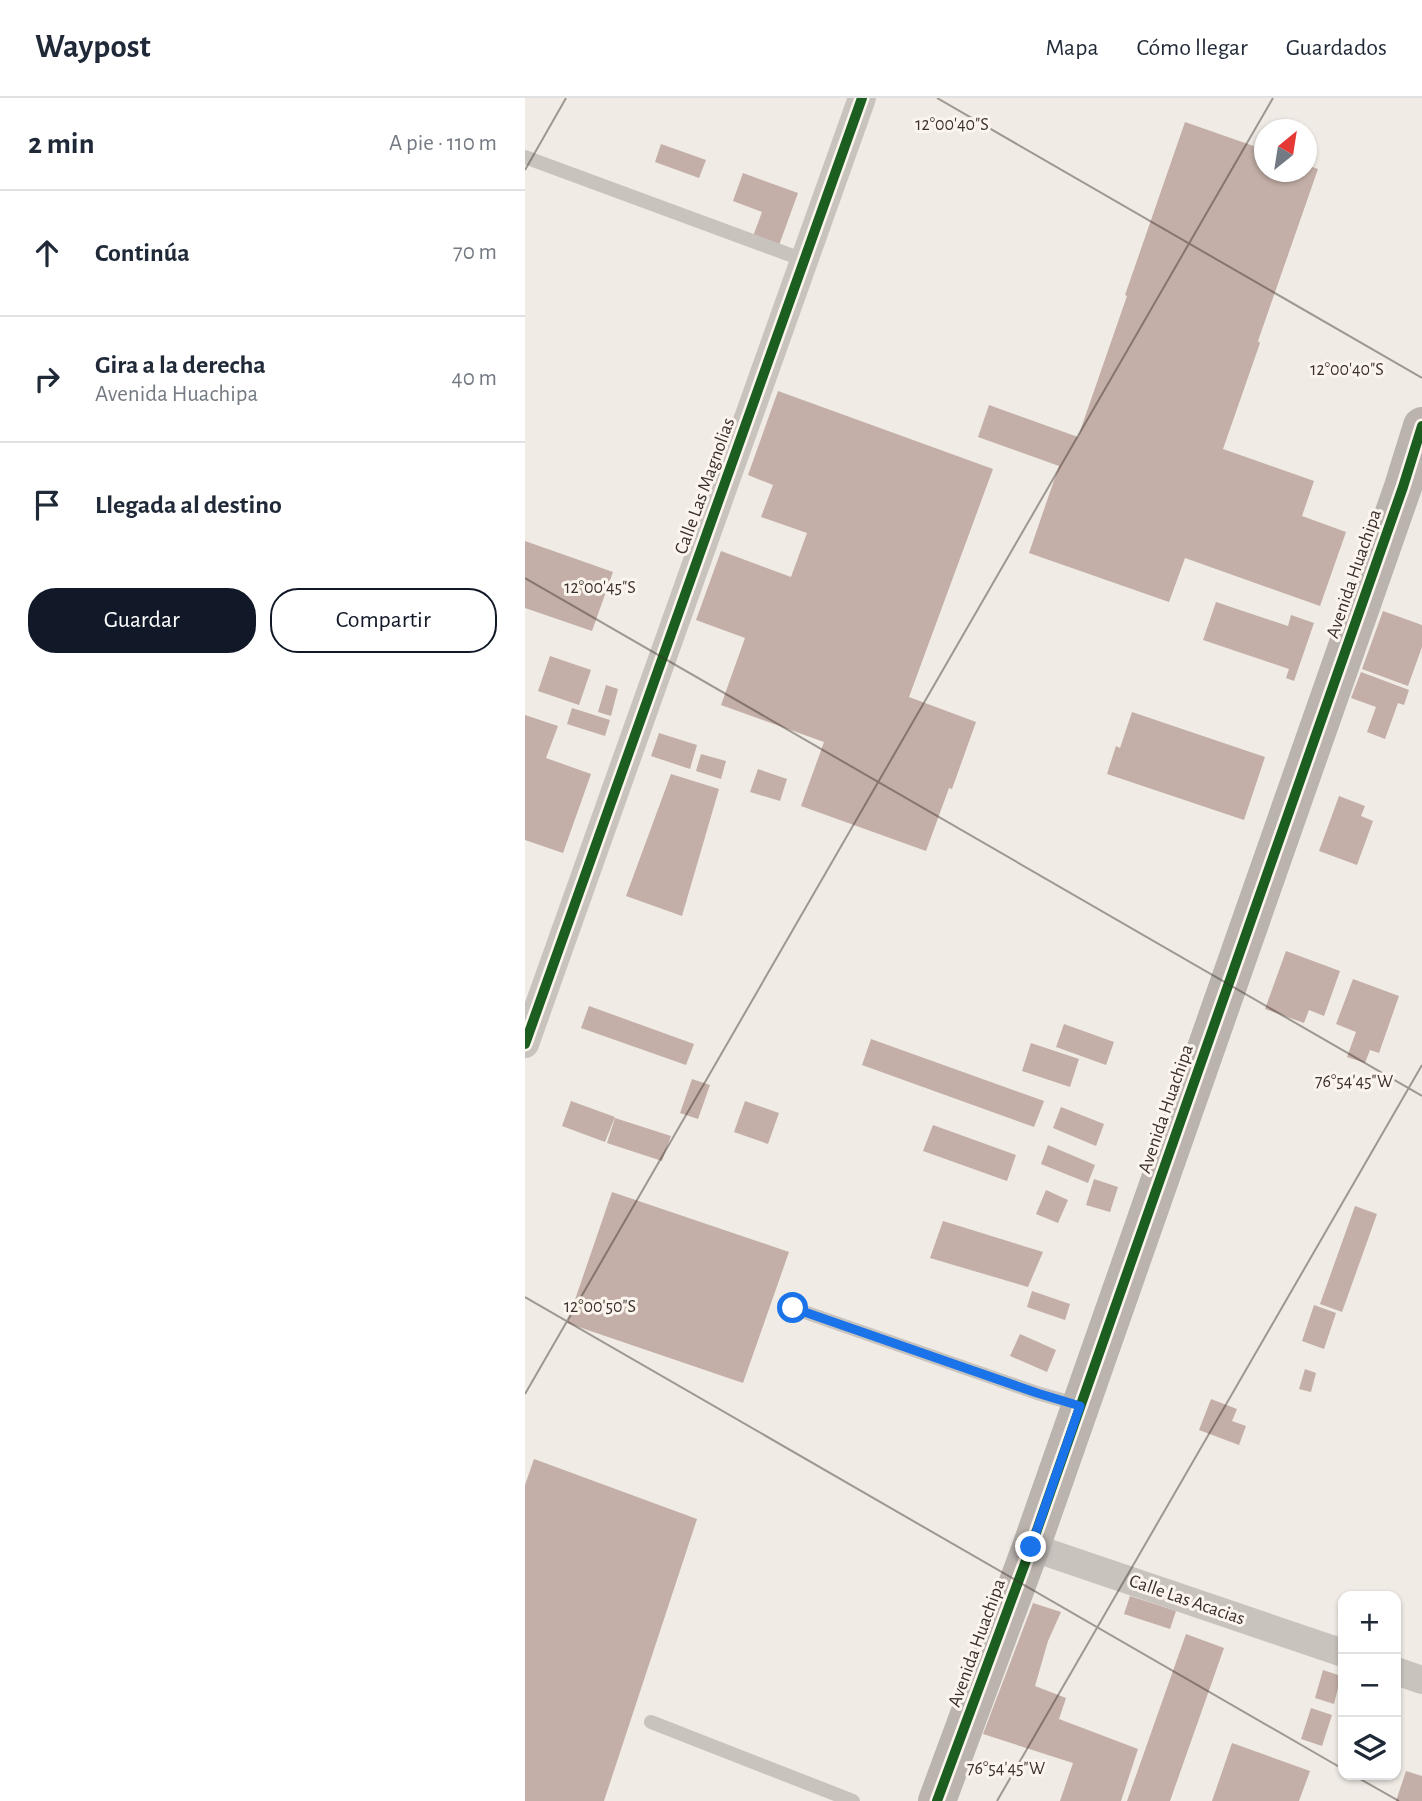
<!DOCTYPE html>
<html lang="es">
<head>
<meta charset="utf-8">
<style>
  :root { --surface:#fff; --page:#f6f6f7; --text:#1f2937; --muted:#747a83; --line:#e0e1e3; --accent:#111827 }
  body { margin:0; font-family:"Alegreya Sans",sans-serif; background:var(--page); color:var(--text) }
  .controls { position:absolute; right:21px; bottom:21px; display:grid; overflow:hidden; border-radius:14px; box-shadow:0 2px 5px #0004 }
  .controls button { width:63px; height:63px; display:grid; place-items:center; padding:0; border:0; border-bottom:2px solid var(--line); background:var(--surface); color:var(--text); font:35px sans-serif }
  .compass { position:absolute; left:729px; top:21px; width:63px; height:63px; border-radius:50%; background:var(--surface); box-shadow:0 2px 5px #0004; rotate:30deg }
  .stop { position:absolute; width:21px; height:21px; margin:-16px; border:5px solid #1a73e8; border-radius:50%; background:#fff }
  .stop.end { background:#1a73e8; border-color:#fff; box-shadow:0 2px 7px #0008 }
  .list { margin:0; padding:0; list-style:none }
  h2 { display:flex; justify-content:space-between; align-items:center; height:91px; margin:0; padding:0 28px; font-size:30px }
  h2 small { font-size:23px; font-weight:400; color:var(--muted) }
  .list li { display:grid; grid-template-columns:46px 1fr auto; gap:21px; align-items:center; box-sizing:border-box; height:126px; padding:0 28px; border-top:2px solid var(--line) }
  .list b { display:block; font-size:26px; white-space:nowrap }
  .list p { margin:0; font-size:23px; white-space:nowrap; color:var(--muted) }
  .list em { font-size:23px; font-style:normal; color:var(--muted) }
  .actions { display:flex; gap:14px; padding:21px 28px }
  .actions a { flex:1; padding:16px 0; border:2px solid var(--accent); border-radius:28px; text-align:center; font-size:24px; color:var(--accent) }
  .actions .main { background:var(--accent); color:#fff }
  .icon { flex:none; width:38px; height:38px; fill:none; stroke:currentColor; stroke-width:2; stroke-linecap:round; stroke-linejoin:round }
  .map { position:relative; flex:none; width:897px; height:1703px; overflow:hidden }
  header { display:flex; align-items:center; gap:42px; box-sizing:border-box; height:98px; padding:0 35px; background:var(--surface); border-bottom:2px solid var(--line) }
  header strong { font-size:33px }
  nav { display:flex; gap:38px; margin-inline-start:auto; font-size:24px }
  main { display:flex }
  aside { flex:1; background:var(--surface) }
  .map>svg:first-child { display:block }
  .building { fill:#c3afa7 }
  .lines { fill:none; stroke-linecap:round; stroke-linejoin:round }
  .lane { stroke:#c9c3be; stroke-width:14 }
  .street { stroke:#c9c3be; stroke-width:28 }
  .secondary { stroke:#bab3ae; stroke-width:38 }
  .cycleway-casing { stroke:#fbf5ee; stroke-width:15 }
  .cycleway { stroke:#1b5e20; stroke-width:10 }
  .route { stroke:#1a73e8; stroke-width:9 }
  .ticks { fill:none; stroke:#3b302b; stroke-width:2; stroke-opacity:0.45 }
  .labels { text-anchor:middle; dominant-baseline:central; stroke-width:6; stroke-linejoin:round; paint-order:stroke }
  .street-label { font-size:19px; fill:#3b302b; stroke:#fbf5ee }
  .ticks-label { font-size:18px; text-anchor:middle; fill:#3b302b; stroke:#fbf5ee; stroke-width:6; stroke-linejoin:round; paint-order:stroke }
</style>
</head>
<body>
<header>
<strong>Waypost</strong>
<nav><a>Mapa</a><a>Cómo llegar</a><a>Guardados</a></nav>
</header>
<main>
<aside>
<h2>2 min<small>A pie · 110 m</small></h2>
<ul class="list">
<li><svg class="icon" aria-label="ahead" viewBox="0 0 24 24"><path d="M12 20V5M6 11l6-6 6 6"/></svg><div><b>Continúa</b></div><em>70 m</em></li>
<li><svg class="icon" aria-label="right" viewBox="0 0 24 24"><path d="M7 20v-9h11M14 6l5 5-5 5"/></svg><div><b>Gira a la derecha</b><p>Avenida Huachipa</p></div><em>40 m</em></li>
<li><svg class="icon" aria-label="arrive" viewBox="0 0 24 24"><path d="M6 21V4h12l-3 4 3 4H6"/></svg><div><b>Llegada al destino</b></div></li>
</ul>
<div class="actions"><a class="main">Guardar</a><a>Compartir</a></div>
</aside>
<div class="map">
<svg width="897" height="1703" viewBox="0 0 897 1703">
  <rect width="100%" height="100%" fill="#f0ebe5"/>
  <path class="building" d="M660,24L740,52V74H782V67L793,71L733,243L735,245L698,351L789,383L777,418L821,434L795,508L660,460L644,504L504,455L534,368L453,339L464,307L553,339L602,198L600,197Z
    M136,46L181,62L174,80L130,64Z
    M218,75L273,95L253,150L227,141L237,114L208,103Z
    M253,293L468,371L384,599L451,624L427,691L424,690L401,753L276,708L299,644L196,607L220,540L171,522L196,453L266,479L282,435L236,419L248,387L223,377Z
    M0,443L88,474L67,533L0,510Z
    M691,504L763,528L766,517L789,525L769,583L761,580L764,571L678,542Z
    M858,513L897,527V549L883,588L837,571Z
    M25,558L66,572L54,607L13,593Z
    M836,574L884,592L879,607L873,605L860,641L842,634L851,609L826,600Z
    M81,587L93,591L86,618L73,614Z
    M47,610L85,622L80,638L42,626Z
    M607,614L740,659L719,722L582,676L591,648L595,650Z
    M0,617L33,628L21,660L66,676L38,755L0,742Z
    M134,635L172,647L165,671L126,658Z
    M176,656L201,663L196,681L171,673Z
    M233,671L262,681L255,703L225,694Z
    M146,676L194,691L157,818L101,798Z
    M814,698L840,708L836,718L848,723L832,767L794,753Z
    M761,853L815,873L799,918L784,912L779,925L740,911Z
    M828,881L874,898L854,955L845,952L840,965L822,959L831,934L811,926Z
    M64,908L169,946L161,967L56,930Z
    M539,926L589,944L581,967L531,949Z
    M346,941L519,1003L509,1029L337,967Z
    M506,945L554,961L545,989L497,973Z
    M167,981L185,987L173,1021L155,1015Z
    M46,1003L90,1019L80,1044L37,1028Z
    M220,1003L254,1015L243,1046L209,1034Z
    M536,1009L579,1026L571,1048L528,1030Z
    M90,1020L146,1038L137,1063L82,1045Z
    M408,1027L491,1057L482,1083L398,1053Z
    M523,1047L570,1067L563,1085L516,1066Z
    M569,1081L593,1089L585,1114L561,1107Z
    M521,1092L543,1102L533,1125L511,1116Z
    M87,1094L264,1154L218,1285L42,1225Z
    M830,1108L852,1116L817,1214L795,1206Z
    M418,1123L518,1154L503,1189L405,1160Z
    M507,1193L545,1206L540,1222L502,1209Z
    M789,1207L811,1215L799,1251L777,1243Z
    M495,1236L531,1252L522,1274L485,1258Z
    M780,1271L791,1275L786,1294L774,1291Z
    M686,1301L712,1311L707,1323L721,1328L714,1347L674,1332Z
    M9,1361L172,1421L79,1703H0V1387Z
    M605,1498L651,1513L645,1531L599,1516Z
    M508,1505L536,1514L523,1543L510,1588L541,1600L534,1621L613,1651L596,1703H535L548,1665L458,1636Z
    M661,1536L699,1550L645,1703H602Z
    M798,1572L816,1578L809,1606L790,1600Z
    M786,1610L807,1617L797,1648L776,1641Z
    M707,1645L785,1673L774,1703H687Z
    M881,1673L897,1678V1703H871Z"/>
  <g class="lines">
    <path class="lane" d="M0,59L279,162
      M268,1210L512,1295L554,1307
      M126,1624L328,1703"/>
    <path class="street" d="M0,946L337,0
      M506,1449L818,1555
      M871,1573L897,1582"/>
    <path class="secondary" d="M412,1703L506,1449L878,389L897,328"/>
    <g class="cycleway-casing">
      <path id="cycleway" d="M0,946L337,0
        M412,1703L506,1449L878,389L897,328"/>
    </g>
    <use href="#cycleway" class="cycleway"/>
  </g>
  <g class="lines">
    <path class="route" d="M268,1210L512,1295L555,1308L506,1449"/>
  </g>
  <path class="ticks" d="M412,0L897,280M0,72L41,0M0,480L897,998M0,1199L818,1671M0,1296L748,0M828,1677L874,1703M472,1703L897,967"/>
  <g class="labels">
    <g class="street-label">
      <text transform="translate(180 388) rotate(-70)">Calle Las Magnolias</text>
      <text transform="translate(829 476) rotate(-71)">Avenida Huachipa</text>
      <text transform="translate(641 1011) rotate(-71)">Avenida Huachipa</text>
      <text transform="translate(662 1502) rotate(19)">Calle Las Acacias</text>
      <text transform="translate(452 1545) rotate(-70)">Avenida Huachipa</text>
    </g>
  </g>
  <g class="ticks-label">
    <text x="427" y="32">12°00'40"S</text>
    <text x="822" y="277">12°00'40"S</text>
    <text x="75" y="495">12°00'45"S</text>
    <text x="829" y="989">76°54'45"W</text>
    <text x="75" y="1214">12°00'50"S</text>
    <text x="481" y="1676">76°54'45"W</text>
  </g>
</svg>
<div class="controls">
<button>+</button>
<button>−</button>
<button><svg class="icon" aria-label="layers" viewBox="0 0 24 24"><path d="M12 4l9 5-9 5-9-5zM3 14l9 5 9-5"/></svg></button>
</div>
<svg class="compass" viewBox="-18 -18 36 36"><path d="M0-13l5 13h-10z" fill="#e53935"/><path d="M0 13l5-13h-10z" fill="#747a83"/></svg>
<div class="stop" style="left:268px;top:1210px"></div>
<div class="stop end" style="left:506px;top:1449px"></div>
</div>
</main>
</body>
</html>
